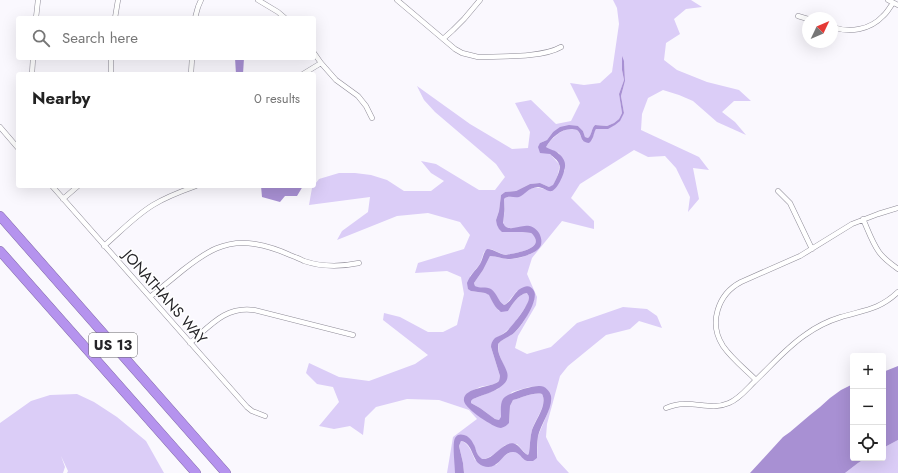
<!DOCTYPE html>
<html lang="en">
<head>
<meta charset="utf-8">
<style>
  :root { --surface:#fff; --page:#f2f2f2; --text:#222; --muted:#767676; --line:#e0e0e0 }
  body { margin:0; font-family:Jost,sans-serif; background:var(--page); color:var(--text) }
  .controls { position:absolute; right:12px; bottom:12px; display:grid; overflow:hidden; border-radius:4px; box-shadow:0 4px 16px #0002 }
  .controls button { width:36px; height:36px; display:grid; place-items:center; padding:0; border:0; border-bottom:1px solid var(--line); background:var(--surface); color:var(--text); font:20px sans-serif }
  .compass { position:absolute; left:802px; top:12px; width:36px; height:36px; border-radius:50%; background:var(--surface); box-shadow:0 4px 16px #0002; rotate:46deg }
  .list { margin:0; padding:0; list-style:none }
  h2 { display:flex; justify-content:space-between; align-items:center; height:52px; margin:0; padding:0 16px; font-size:17px }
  h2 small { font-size:13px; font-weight:400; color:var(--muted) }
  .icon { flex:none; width:22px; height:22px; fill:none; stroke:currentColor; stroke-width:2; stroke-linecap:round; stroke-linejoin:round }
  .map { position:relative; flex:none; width:898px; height:473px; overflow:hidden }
  .search { position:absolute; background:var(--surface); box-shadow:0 4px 16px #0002; left:16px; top:16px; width:300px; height:44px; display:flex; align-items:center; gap:10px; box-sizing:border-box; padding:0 14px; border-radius:4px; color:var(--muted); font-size:15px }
  .panel { position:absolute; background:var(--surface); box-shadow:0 4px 16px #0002; left:16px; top:72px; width:300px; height:116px; border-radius:4px }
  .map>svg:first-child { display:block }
  .green { fill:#dbcdf7 }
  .water { fill:#a890d3 }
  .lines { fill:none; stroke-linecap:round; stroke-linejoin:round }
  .minor-casing { stroke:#8e8b97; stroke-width:5.5 }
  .motorway-casing { stroke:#836ca9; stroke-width:10 }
  .minor { stroke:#fff; stroke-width:4.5 }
  .motorway { stroke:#b593ee; stroke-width:9 }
  .labels { text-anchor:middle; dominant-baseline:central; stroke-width:3; stroke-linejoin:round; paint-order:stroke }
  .shield { fill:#fff; stroke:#666668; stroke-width:1 }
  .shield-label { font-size:14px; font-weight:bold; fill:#252428 }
  .street-label { font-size:15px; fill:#252428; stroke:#fff }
</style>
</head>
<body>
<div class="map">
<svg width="898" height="473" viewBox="0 0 898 473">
  <rect width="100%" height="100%" fill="#faf8fe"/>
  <path class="green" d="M613,0H691L702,7L686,9L674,19L680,34L666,43L664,60L677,70L707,82L739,90L751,101H734L722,112L735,122L746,135L717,122L693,101L679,95L663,90L648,98L642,114L641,130L699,157L709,170L693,168L699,199L688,212L690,197L676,168L665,156L648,157L634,150L580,184L571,198L594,221V229L562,221L532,258L527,274L537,297L536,305L518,336L515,348L527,354L551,347L577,323L623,307L647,309L657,316L662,328L639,321L630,329L606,335L568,366L560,376L547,424L546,437L557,460L569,473H464L463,463L459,446L461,441C469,443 472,453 475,460L496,465C502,459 509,448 519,453C521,455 524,458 526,461L537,458L538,436L548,412L551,397L540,386L529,387L512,392L501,406L502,417L501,419L499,420L495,419L480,408L471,403V401L473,399L498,389L507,373L499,354L498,344C502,339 508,337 514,333C523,326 533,306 535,295L517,291L507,303L504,305C498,301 497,294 491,290C485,287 479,289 475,286L474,283L483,270L490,256C496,256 500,258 506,259C513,260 530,256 535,251C537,249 539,246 541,244L526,226C521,227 507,231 504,225C502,222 504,218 504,215C505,210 504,204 504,199C509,195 514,198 520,196C523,195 525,191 528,190C536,186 542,188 550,191L565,170L559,153L547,149L546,147C551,139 565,125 576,129C579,131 581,137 583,141L592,140L594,132L596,129C613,129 614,126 624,113L621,96L625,81L624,61L622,70L624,80L619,94L622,113L619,119L614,123L607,126L595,125C591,129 592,135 588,138L585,137L583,131L578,126L553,132L547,140L540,143L559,164C560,172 556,179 553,186L549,187L540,183L530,184L516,191L505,192L501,195L499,211L496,220L505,232H522L531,233C533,234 535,236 535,238C541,250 513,253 506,255L502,254L491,249L484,252L480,264L470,276L471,291L485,293L490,295L492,301L499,311H508C512,305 518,294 527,293L529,296V299L527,305L513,325L504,333L495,339L491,347L500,376L499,381C493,386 487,385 480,387C475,389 469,392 465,396L466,405L475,413L491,424L509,423L510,406L513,400C522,398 533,392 542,394C548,405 535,419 532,430C530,437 530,446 529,453L528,455L526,454L517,444L505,445C498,452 491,457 482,460L478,456L473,443L458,435L455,473H447L453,437L477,419L469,410L439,400L407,399L376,407L365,418L363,435L350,426L334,429L319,426L339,402L333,387L317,384L306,373L309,363L339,377L369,381L415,364L428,355L383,320L384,313L400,317L428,332H443L457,325L464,294L461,277L447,271L415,273L418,263L464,249L470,235L460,222L428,213L397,216L337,240L342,231L368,212L370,197L309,205L312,188L319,179L339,173H355L371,175L387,180L404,191H431L444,181L431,173L421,161L436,164L479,190H495L505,177L496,164L435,112L424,100L417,86L470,124L512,149L528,148L530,132L515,103L531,100L556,124L571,121L580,103L570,83L584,85L600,83L612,72L619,24L617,8Z
    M77,394L94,402L117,417L146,441L164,473H67L68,471L61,456L65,467L63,473H0V423L31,401L50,395Z
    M898,440V473H845L858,463L866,458H883V448Z"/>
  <path class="water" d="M622,56L624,61L625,81L621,96L624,113L620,121L615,125L608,129H596C593,134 594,139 589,143C579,142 583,135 577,130C575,129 573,129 571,129C561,129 551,138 546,147C550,150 556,150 559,154C562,156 565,161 565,164C566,171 558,189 552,191C547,192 543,187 538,187C527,188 525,195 519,197C513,198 509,195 504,199C504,204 505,209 504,214C504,217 503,221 503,223C504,224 504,225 505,226C513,234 528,217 539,233C541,237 542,240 541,245C538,254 517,259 508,259C502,259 497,256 490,256L483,270L474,283L475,286C480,289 486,286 491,289C497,293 498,301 504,305C513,301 514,290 524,287C528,285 532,287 534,291C539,300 522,326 515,332C510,337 503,338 498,344C498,347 498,351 499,354C501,360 505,366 507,372C512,388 484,394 473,399L471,401V403L480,408L495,419L499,420L501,417C501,411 500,404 503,399C507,393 533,385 540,386C545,386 550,391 551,396C553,408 541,424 538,436C537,443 537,451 537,458L533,461C531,461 529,461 527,461C521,459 520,451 512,452C501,453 499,471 483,466C471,462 474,443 461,441L459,446L463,463L464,473H455C455,465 452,444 455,438C457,434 461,434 464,435C468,436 471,439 473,443C477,449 475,454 482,459C484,459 486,459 488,458C497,454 507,438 517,445C520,447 523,452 526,454L528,455L529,453C530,446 530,437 532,430C535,420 548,405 542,394C533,392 522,398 513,400L510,406L509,423C507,425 505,427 501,428C494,428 465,409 464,401C462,387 492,388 499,381L500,376L491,347C491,344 492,341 495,338C498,336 502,335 506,332C512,326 528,307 529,298C529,295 528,295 527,293C518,294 512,305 508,311L501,312C495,308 492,301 489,295L485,293L471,291L468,289L467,283C470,275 476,270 480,264C483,259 483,253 487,249C494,249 499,254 506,255C513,253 541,250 535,238C534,236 533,234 531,233L522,232H502L499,229L497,225L496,220L499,211L501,195L505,192L516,191L530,184L540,183L549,187L553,185C555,181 562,169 559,164C558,160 553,157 550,154L540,153L538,147L540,143L547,140L553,132L560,127L569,125L578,126L583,131L585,137L588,138C592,135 591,129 595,125L607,126L614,123L619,119L622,113L619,94L624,80L622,70Z
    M235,58H244L243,74H236Z
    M261,186H303L297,196H285L280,202L262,197Z
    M898,366V440L883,448V372Z
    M853,384V458H866L858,463L845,473H750L783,437L790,432L810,415L820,407L830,398L841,390Z"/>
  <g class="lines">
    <g class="minor-casing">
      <path id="minor" d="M258,0L278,12L285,18
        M397,0L455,49L462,53L478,57C500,56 542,58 561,47
        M888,0L898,5
        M798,16L808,19
        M36,18L38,0
        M115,18L118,0
        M195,18L198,7L201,0
        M832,27C850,33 870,30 883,16C887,13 890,7 893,3
        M443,39L453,30L464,19L480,0
        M314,53L321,63L336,80L358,96L366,106L372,118
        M32,74L33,58
        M111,74V58
        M191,74L192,58
        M303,74L321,63
        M0,127L18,148
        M52,186L247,407L252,411L265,416
        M778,191L790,203L812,249
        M63,199L78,186
        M863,219C868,230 872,242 879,252C884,259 891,264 898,269
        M104,246C120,232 135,216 153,205C166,197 182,191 196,186
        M150,297C161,288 172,279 183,270C206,252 225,239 255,244C267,246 279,250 290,255C295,257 300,259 304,261C322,267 340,267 359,263
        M190,343C210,326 225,306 254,310L353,335
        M756,380C745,369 732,359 723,346C708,323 718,294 741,282L800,256L852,224L878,214L898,208
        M666,408C671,406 678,404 684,404C699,403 713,410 729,403C739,399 746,390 754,382C771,366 786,348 805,335C816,327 828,321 841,317C864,310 879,310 898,292"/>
    </g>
    <g class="motorway-casing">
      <path id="motorway" d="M0,216L226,473
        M0,251L196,473"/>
    </g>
    <use href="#minor" class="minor"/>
    <use href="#motorway" class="motorway"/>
  </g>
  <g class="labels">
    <rect class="shield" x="89" y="333" width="48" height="24" rx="3"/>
    <g class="shield-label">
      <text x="113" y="345">US 13</text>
    </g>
    <g class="street-label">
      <text transform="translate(165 297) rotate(49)">JONATHANS WAY</text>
    </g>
  </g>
</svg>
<div class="controls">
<button>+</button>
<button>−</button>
<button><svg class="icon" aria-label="locate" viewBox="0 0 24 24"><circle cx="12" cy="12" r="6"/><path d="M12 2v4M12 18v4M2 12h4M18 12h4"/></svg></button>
</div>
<svg class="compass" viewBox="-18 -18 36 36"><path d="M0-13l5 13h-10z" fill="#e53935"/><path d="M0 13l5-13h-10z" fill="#767676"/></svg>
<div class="search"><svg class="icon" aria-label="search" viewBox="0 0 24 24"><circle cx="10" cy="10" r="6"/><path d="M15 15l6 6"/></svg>Search here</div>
<section class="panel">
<h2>Nearby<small>0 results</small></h2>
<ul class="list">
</ul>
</section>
</div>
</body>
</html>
